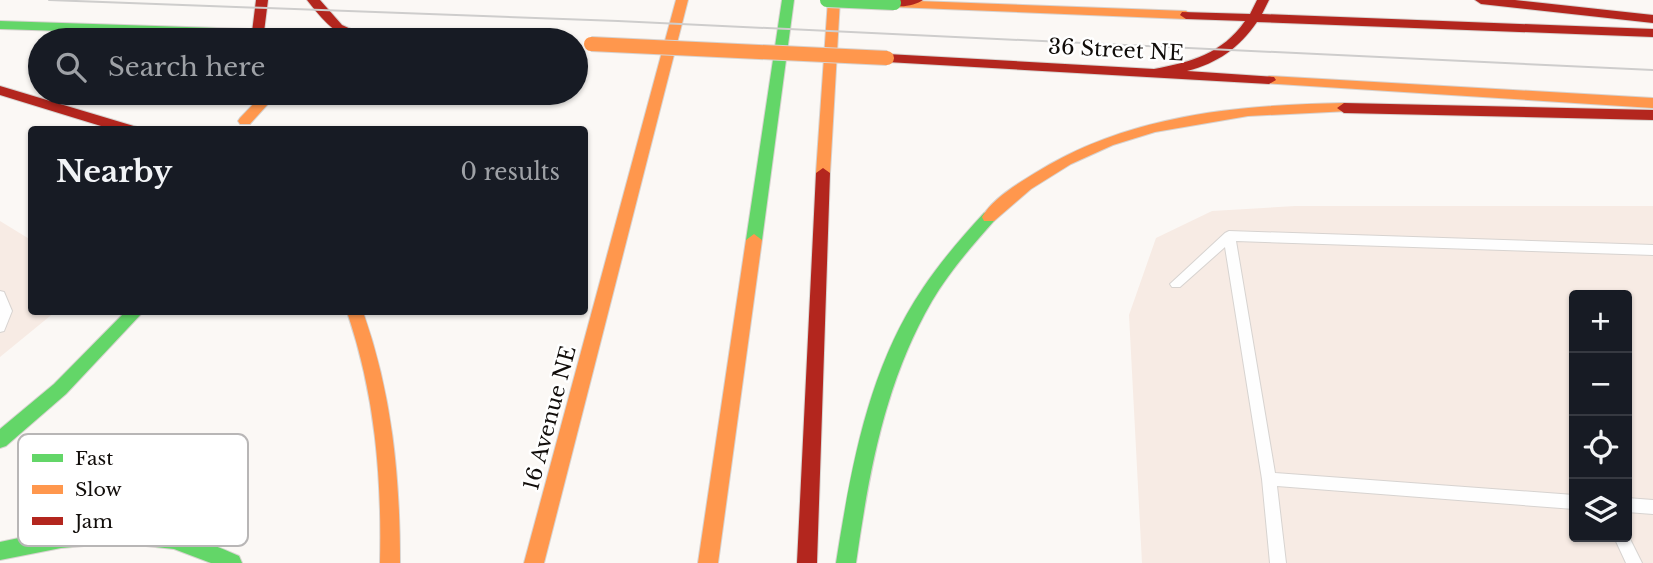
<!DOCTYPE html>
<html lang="en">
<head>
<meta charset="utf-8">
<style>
  :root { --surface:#171b24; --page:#242831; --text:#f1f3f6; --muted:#9ea1a6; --line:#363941 }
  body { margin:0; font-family:"Libre Baskerville",serif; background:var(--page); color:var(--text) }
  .controls { position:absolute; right:21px; bottom:21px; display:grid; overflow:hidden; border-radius:7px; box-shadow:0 2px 5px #0004 }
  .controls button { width:63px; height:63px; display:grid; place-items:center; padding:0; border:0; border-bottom:2px solid var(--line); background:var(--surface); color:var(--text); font:35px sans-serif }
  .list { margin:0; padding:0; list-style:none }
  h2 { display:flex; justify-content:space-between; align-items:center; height:91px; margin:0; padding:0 28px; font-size:30px }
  h2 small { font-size:23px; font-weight:400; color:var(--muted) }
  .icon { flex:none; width:38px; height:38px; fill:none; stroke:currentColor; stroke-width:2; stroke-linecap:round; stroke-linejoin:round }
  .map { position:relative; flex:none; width:1653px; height:563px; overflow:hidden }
  .search { position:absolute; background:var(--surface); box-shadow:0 2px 5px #0004; left:28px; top:28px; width:560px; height:77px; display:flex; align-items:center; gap:18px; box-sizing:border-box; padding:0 24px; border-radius:38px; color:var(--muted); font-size:26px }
  .panel { position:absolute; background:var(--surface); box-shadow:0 2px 5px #0004; left:28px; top:126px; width:560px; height:189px; border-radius:7px }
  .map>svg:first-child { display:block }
  .built { fill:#f7ebe4; fill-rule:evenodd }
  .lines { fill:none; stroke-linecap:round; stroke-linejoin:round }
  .lane-casing { stroke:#d7d3d0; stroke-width:2 }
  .fast-casing { stroke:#d7d3d0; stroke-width:2 }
  .slow-casing { stroke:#d7d3d0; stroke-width:2 }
  .jam-casing { stroke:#d7d3d0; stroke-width:2 }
  .lane { fill:#fefefe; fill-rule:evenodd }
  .fast { fill:#63d668; fill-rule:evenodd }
  .slow { fill:#ff974d; fill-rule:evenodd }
  .jam { fill:#b3261e; fill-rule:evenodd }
  .tram { stroke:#cecdcc; stroke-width:2 }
  .fast-bridge-casing { stroke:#d7d3d0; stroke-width:16; stroke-linecap:butt }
  .slow-bridge-casing { stroke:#d7d3d0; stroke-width:16; stroke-linecap:butt }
  .fast-bridge { stroke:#63d668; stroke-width:14 }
  .slow-bridge { stroke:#ff974d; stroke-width:14 }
  .labels { text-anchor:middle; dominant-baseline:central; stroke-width:5; stroke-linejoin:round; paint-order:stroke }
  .street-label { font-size:21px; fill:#110d0a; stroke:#fff }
  .key { fill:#fff; stroke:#b8b6b6; stroke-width:2 }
  .key-label { font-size:19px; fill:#110d0a }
</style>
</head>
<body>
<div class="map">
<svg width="1653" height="563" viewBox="0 0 1653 563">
  <rect width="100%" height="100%" fill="#fbf8f5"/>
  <path class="built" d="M1295,206H1653V563H1142L1129,315L1156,238L1212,211ZM1574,295H1627V537H1574Z
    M0,221L31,240L32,312H55L0,357Z"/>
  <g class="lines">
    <g class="lane-casing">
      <path id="lane" d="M1229,231L1653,245V255L1236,241L1275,473L1574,495V509L1277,486L1286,563H1270L1262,479L1225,247L1180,287H1172L1170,284L1225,233Z
        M0,291L4,292L12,311L4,331L0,332Z
        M1627,498L1653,500V514L1627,512Z
        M1627,533L1642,563H1626L1614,537H1627Z"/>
    </g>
    <g class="fast-casing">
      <path id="fast" d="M782,0H794L762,240L754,246L746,240Z
        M0,21L472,36L478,40H353L0,29Z
        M989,211L994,213L996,217L994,221C972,246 949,272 932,301C885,382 869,472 856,563H836C851,468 868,369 923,288C941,261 962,237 984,213Z
        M125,312H143L66,394L6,446L0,448V429L54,384Z
        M118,524C162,527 199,538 239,556L242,563H211L174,549L118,543L61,548L0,560V542L61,529Z"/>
    </g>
    <g class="slow-casing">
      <path id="slow" d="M676,0H688L544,563H524Z
        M828,0H840L830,173L823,178L816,173Z
        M890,0L1186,11L1192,15L1186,19L894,7L890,6Z
        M1269,76L1653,98V108L1264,83L1262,80Z
        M264,93H278L250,124H240L238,121L240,118Z
        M1344,103L1351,108L1349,111L1248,116L1155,132L1113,145L1071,164L1031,189L994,221H984L982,217C992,199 1017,184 1035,173C1128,115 1236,105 1344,103Z
        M754,234L762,240L718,563H698L746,240Z
        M347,312H363C392,394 400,476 400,563H380C382,476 375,394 347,312Z"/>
    </g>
    <g class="jam-casing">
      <path id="jam" d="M256,0H268L263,40H251Z
        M307,0H320L342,25L368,37L366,40C340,42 322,19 307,0Z
        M891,0H923C915,6 896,9 888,3Z
        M1257,0H1269L1262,14L1653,29V37L1257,22C1239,48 1218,63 1187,71L1274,77L1276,80L1269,84L887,62L881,58L887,54L1154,69C1191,62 1222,54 1245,21L1186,19L1180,15L1182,12L1250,14Z
        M1475,0H1515L1653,15V23L1481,4Z
        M0,86L137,127L139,130H114L0,95Z
        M1344,103L1653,110V120L1344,113L1337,108Z
        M823,168L830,173L817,563H797L816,173Z"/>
    </g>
    <use href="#lane" class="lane"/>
    <use href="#fast" class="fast"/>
    <use href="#slow" class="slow"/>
    <use href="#jam" class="jam"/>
    <path class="tram" d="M49,0L618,21L1653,70"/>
    <g class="fast-bridge-casing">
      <path id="fast-bridge" d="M827,0L894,3"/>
    </g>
    <g class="slow-bridge-casing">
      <path id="slow-bridge" d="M591,44L887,58"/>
    </g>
    <use href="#fast-bridge" class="fast-bridge"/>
    <use href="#slow-bridge" class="slow-bridge"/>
  </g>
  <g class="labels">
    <g class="street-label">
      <text transform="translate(1116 50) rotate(3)">36 Street NE</text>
      <text transform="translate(550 418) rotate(-75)">16 Avenue NE</text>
    </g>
  </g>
  <rect x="18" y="434" width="230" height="112" rx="10" class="key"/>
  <rect x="32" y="454" width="31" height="8" fill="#63d668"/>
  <rect x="32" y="485" width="31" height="9" fill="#ff974d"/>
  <rect x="32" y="517" width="31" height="8" fill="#b3261e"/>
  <g class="key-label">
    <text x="75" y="465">Fast</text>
    <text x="75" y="496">Slow</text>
    <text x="75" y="528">Jam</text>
  </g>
</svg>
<div class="controls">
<button>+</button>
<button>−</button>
<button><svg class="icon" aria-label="locate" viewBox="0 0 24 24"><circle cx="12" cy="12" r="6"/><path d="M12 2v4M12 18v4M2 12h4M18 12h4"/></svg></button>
<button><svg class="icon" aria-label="layers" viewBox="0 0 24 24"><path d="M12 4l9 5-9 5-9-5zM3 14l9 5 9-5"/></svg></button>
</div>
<div class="search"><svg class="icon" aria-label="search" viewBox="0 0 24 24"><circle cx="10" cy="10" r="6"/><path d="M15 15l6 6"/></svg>Search here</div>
<section class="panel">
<h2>Nearby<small>0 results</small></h2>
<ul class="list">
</ul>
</section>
</div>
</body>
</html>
